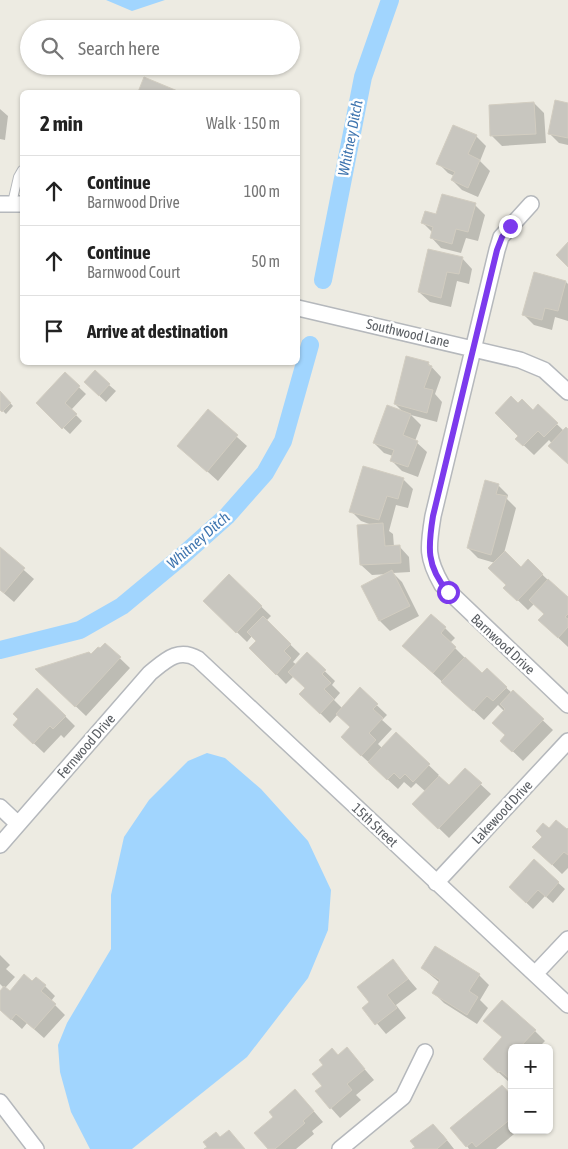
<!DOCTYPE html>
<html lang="en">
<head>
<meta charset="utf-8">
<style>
  :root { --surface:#fff; --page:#f2f2f2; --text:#222; --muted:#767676; --line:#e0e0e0 }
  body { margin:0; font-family:"Asap Condensed",sans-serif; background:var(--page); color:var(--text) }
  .controls { position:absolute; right:15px; bottom:15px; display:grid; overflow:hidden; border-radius:8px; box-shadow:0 1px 4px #0004 }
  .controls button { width:45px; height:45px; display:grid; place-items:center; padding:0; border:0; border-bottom:1px solid var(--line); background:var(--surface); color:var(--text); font:25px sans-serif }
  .stop { position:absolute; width:15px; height:15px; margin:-11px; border:4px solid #7c3aed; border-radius:50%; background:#fff }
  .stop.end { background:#7c3aed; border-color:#fff; box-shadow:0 1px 5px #0008 }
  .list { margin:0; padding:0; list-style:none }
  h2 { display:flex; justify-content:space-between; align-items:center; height:65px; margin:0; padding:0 20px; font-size:21px }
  h2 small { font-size:16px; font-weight:400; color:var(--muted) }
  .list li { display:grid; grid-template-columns:32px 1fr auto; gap:15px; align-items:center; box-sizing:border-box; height:70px; padding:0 20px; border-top:1px solid var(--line) }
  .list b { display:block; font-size:19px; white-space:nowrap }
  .list p { margin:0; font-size:16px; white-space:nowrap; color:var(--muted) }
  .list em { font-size:16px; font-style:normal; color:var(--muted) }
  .icon { flex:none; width:28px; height:28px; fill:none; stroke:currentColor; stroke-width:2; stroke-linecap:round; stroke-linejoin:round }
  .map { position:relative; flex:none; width:568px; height:1149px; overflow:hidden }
  .search { position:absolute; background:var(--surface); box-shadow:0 1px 4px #0004; left:20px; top:20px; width:280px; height:55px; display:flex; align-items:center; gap:12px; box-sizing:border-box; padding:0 18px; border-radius:28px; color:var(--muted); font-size:19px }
  .panel { position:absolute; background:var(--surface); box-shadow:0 1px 4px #0004; left:20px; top:90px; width:280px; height:275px; border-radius:8px }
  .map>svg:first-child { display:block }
  .water { fill:#a1d5fe }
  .shadow { fill:#0003 }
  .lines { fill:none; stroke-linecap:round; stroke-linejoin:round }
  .canal { stroke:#a1d5fe; stroke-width:18 }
  .building { fill:#c8c6bf; stroke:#d2cdc1 }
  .lane-casing { stroke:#b5b8bc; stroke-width:10 }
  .street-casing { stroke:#b5b8bc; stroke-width:18 }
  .lane { stroke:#fff; stroke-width:8 }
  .street { stroke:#fff; stroke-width:15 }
  .route { stroke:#7c3aed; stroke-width:6 }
  .labels { text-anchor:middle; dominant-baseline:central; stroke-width:5; stroke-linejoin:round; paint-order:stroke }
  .street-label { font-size:14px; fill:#5a5e63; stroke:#fff }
  .water-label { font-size:15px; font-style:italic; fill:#3f75af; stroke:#fff }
</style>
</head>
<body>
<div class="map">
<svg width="568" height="1149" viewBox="0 0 568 1149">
  <rect width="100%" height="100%" fill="#edebe2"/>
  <path class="water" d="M106,0H165L132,11Z
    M207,753L225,758L261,789L308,841L331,890L328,930L308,978L247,1057L132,1149H90L71,1112L60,1072L58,1045L67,1023L111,949V895L124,837L149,800L188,761Z"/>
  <path class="shadow" d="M144,79L177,92H139Z
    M534,103L544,113L546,143L502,146L492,136Z
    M568,104V145L559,143L549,133Z
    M0,109L8,116L5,140L0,139Z
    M476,136L486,146L480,161L490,171L478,197L462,190L452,180L454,176L448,173L438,163Z
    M475,205L485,215L478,241L466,238L461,253L441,248L431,237L433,233L423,223L436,216Z
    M462,258L472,269L469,284L457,281L451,307L430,302L419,292Z
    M566,282L568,284V321L555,317L552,330L534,325L524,315Z
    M428,363L441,377L435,394L442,402L437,422L411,415L421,425L415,441L427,452L418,477L402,471L392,461L393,456L384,453L374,443L403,412L395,404Z
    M65,374L86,394L71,410L82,421L70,434L37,403Z
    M109,385L116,391L106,402L92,389Z
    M0,392L13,406L6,414L0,408Z
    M518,405L533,412L538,406L564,431L568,430V463L549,440L534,455L517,439L520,436Z
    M208,411L247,446L218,481L189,455Z
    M403,479L413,489L408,508L396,505L389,531L393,534L394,547L399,546L409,557L410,572L393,573L402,582L419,616L390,631L380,621L363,586L388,574L372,575L361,565L372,525L361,521L351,511Z
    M498,485L508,495L507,499L516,508L504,553L521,569L528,561L568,599V647L550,630L545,614L534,604L528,610L505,588L508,585L495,563L478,558L468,548Z
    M0,549L34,579L14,602L0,590Z
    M229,576L271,616L266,621L300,654L293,662L297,665L307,654L335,681L332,685L340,693L334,700L342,708L360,689L387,715L382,720L392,729L378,744L382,748L396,734L439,775L438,776L449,787L465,770L491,794L449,838L414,804L426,792L416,783L411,788L404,782L398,789L352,747V728L338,714L330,723L301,694L306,688L294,676L286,684L251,648L258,641L252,636L247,642L205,601Z
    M445,628L455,638L450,643L482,675L487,670L512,693L513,692L553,730L523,761L502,741L506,735L505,712L498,705L484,720L403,646Z
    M105,644L130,668L86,716L47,679L91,656Z
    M65,716L75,726L64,738L61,735L44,753L25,735Z
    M568,830V868L562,874L544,857Z
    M534,861L565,889L553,903L545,896L533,909L517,894Z
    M436,947L479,975L489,985L480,1000L488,1008L477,1024L444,1003L434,993L440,983L422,968Z
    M0,955L10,965L6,969L15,977L5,988L10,992L32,983L45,986L55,996L51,1001L65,1015L44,1038L27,1023L22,1029L0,1009V992L4,988L0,984Z
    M393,961L417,989L396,1005L406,1018L386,1034L364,1008L371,1002Z
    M535,1031L545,1041L538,1048H512V1081L509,1082L484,1059Z
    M347,1049L374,1080L356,1095L361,1100L340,1118L331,1108L323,1086L339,1056Z
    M512,1096V1130H519L496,1149H469L467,1146Z
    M305,1101L323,1122L312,1131L314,1134L296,1149H269Z
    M433,1125L443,1135L454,1149H414Z"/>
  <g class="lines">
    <path class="canal" d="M323,280L363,77L390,0
      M0,650L80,630L122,606L181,557L227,516L265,473L283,441L310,345"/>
  </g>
  <path class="building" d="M144,77L180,92H138Z
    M555,100L568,103V138L548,134Z
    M534,102L536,134L490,136L489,105Z
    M453,125L477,135L468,154L480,160L468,188L451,180L455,172L436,164Z
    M442,194L476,203L468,232L456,229L452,244L430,238L433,227L421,223L425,211L436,214Z
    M568,242V267L556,255Z
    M428,249L463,257L459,274L447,272L441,298L418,292Z
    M534,272L566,281L558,311L545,308L542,320L522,315Z
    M406,356L429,362L428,365L432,366L424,388L433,390L427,413L394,404Z
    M95,370L110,384L99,396L84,382Z
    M65,372L80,386L65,403L77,414L62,429L36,403Z
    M0,391L11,403L2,412L0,410Z
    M511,396L518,403L522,399L533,410L538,404L558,423L544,437L538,431L523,446L515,439L518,436L495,413Z
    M387,405L411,414L403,435L418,441L408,467L390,461L394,450L373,443Z
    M208,409L238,435L207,472L177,446Z
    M566,427L568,429V464L548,446Z
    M363,466L404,478L398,499L387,496L379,520L349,512Z
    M485,480L499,484L496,494L507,496L491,555L467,548Z
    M383,523L385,546L400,545L401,563L360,565L357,525Z
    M0,547L25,568L4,593L0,590Z
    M505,551L521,567L528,559L543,574L517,601L503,588L506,585L488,568Z
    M392,570L410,606L379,621L361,586Z
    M229,574L262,606L236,633L203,601Z
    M548,579L568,597V614L565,617L568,619V627L558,638L538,620L544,614L529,600Z
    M431,614L446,627L441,633L456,647L433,673L402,646Z
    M263,616L291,644L284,651L291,658L276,675L249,648L256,641L247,632Z
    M105,643L121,657L75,707L35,669L89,652L91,654L98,647L100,648Z
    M307,652L326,670L322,674L331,683L324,689L334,699L320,714L299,694L305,688L288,672Z
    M465,657L482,673L487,668L507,687L493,701L487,696L473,711L441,682Z
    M360,687L378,704L373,709L383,718L369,733L376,740L361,756L341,737L350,727L336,714Z
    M37,688L66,716L53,729L50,726L33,744L13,725L18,719L13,714Z
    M513,690L544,719L512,752L500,741L505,735L492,723L505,709L500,704Z
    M396,732L430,764L413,782L405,774L400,779L394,773L387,780L368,762Z
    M465,768L482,783L438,829L412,804L439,776L449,785Z
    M556,820L567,829L568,828V855L564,852L552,865L532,847L542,837L536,831L543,823L549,828Z
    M534,859L559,882L546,897L538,890L526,903L509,887Z
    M435,946L480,974L469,991L478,997L467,1015L432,993L440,980L421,968Z
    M393,959L408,979L387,995L397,1008L375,1025L362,1008L369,1002L357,987Z
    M24,974L32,981L36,977L46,985L41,991L56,1004L34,1029L16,1014L11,1020L0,1010V991L4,986L10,991Z
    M502,1000L536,1030L519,1048H512V1077L510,1079L500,1071L498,1073L483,1059L502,1037L483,1021Z
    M347,1047L365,1069L347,1084L352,1090L330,1109L315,1091L322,1086L312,1074L323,1065L319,1060L332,1048L338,1055Z
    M502,1085L512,1096V1118L476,1147L472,1142L466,1147L450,1128Z
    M295,1089L314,1111L303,1121L305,1123L275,1149H268L254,1133L273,1117L269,1112Z
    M433,1124L447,1140L437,1149H412L415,1147L410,1141Z
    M229,1130L245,1149H204L207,1147L203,1142L216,1132L220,1137Z"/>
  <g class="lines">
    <g class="lane-casing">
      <path id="lane" d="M12,203L18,177L22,170"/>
    </g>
    <g class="street-casing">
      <path id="street" d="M0,204H22
        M531,204L501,237L497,250L433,516C428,547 426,557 442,585L568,705
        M298,308L520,360L544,370L568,392
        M0,807L18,824
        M0,845L150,673C165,661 178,647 198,659L568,1005
        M436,883L568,741
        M535,974L568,939
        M0,1102L36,1149
        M340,1149L403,1097L425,1052"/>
    </g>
    <use href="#lane" class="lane"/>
    <use href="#street" class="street"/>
  </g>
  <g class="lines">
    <path class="route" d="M448,592C426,566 428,547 433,516L497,250L502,237L510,226"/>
  </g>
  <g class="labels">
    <g class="street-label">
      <text transform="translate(408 333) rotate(13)">Southwood Lane</text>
      <text transform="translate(503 644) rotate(43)">Barnwood Drive</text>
      <text transform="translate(86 746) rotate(-49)">Fernwood Drive</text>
      <text transform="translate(502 812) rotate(-47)">Lakewood Drive</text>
      <text transform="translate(375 825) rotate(43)">15th Street</text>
    </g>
    <g class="water-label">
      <text transform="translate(350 138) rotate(-79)">Whitney Ditch</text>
      <text transform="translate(198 540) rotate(-41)">Whitney Ditch</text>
    </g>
  </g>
</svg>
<div class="controls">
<button>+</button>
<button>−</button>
</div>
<div class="stop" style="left:448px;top:592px"></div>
<div class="stop end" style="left:510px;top:226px"></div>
<div class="search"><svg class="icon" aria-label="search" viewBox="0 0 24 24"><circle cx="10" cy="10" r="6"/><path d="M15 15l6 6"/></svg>Search here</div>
<section class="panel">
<h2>2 min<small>Walk · 150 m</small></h2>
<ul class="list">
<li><svg class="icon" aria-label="ahead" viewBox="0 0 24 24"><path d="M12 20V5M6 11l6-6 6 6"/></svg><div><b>Continue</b><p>Barnwood Drive</p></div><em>100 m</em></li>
<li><svg class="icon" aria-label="ahead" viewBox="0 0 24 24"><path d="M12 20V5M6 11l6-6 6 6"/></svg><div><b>Continue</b><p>Barnwood Court</p></div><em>50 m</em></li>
<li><svg class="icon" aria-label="arrive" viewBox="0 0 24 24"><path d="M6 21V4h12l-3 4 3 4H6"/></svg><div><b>Arrive at destination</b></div></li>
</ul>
</section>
</div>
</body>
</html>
